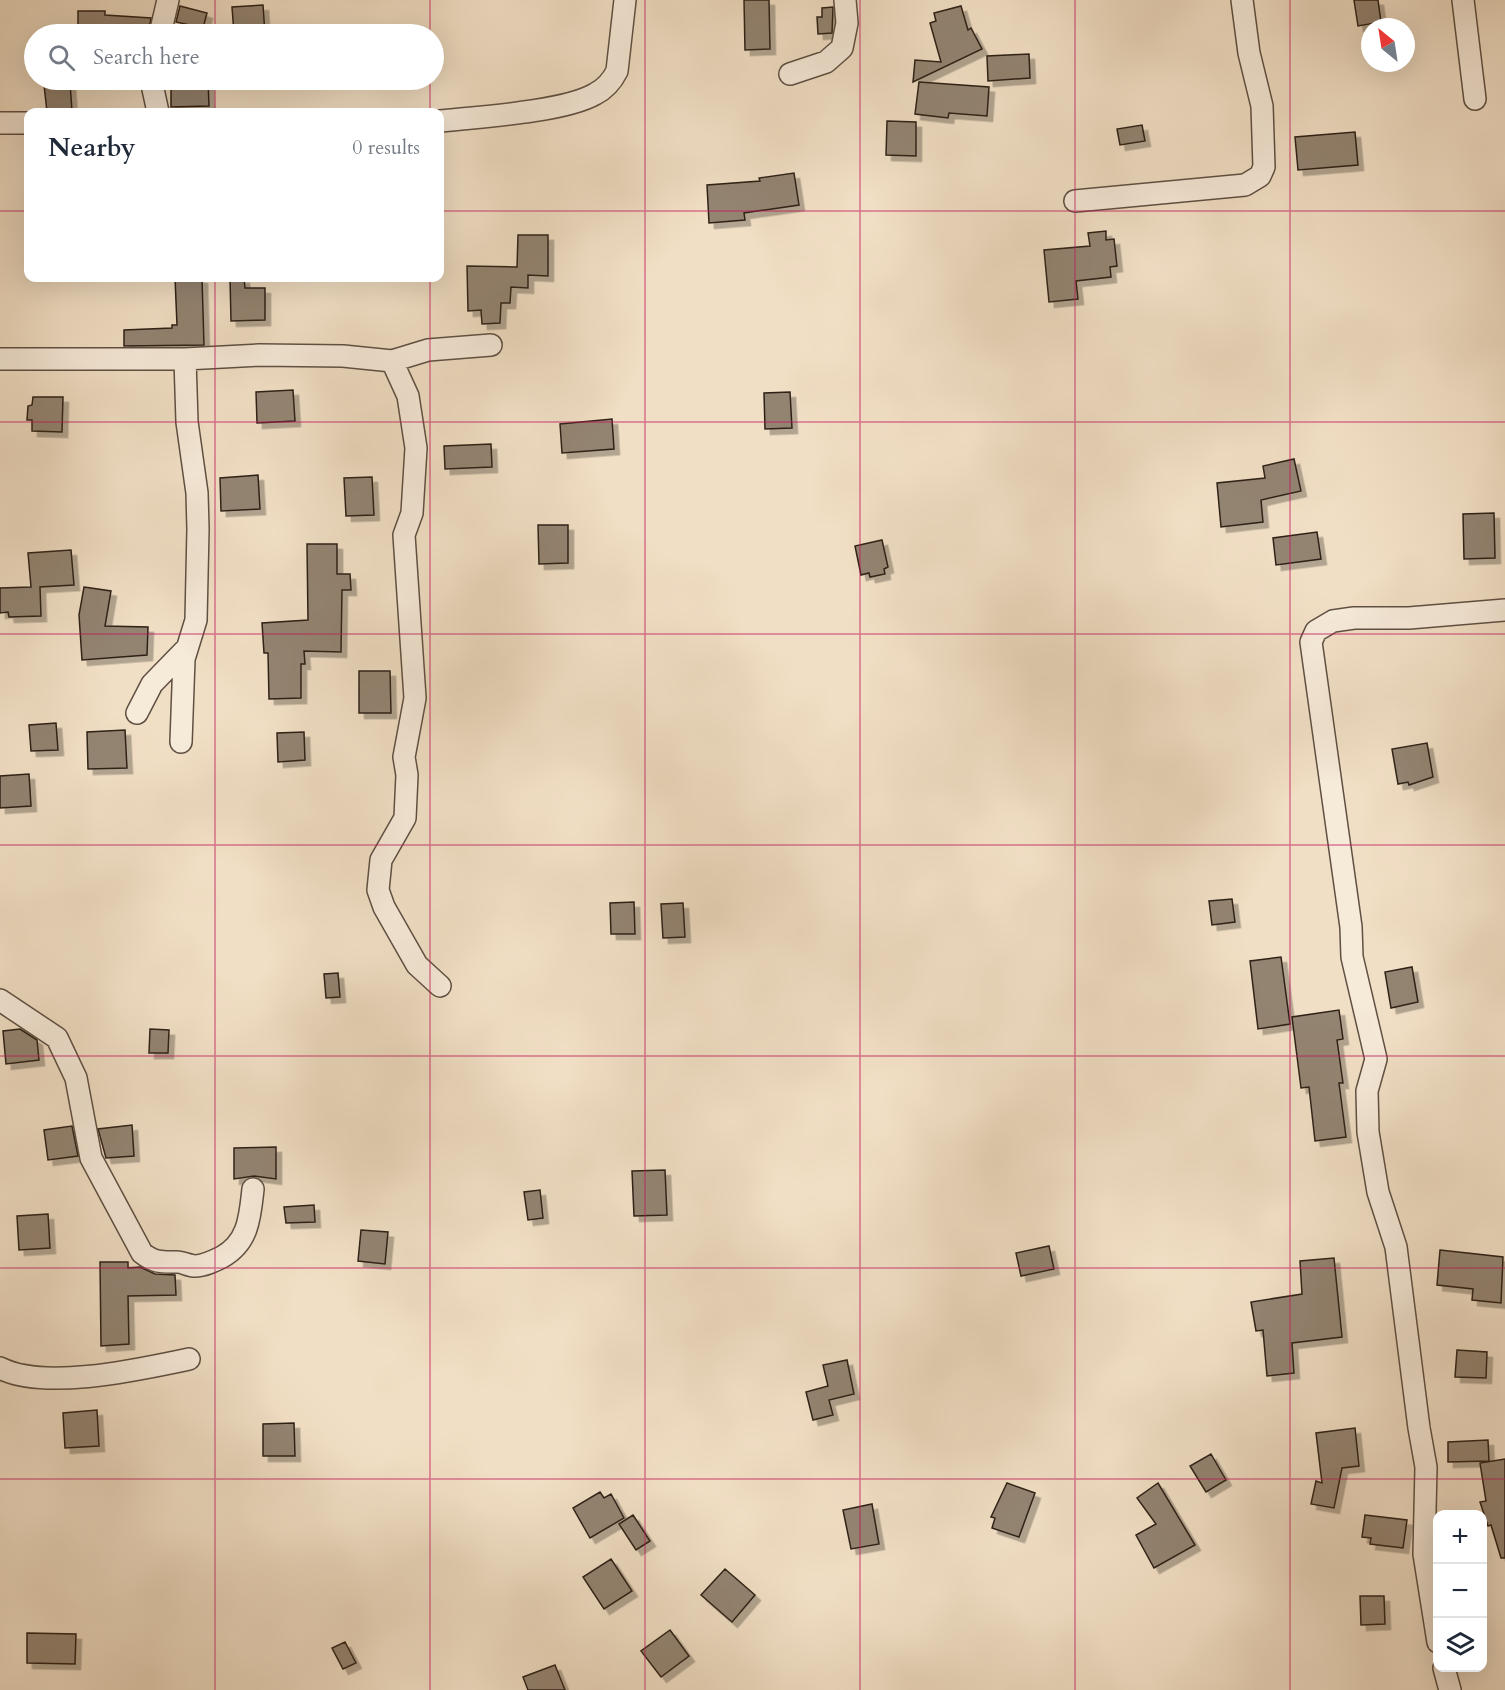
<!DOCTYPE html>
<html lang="en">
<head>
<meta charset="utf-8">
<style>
  :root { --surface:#fff; --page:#f6f6f7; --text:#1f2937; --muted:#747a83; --line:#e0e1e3 }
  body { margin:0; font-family:Cardo,serif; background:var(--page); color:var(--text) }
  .controls { position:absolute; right:18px; bottom:18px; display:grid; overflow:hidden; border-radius:12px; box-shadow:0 6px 24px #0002 }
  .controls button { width:54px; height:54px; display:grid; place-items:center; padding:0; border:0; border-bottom:2px solid var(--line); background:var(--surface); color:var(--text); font:30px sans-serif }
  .compass { position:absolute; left:1361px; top:18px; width:54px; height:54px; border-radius:50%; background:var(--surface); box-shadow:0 6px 24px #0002; rotate:330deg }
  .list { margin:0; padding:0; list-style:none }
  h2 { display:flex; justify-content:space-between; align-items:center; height:78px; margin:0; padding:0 24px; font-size:26px }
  h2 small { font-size:20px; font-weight:400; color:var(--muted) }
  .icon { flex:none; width:33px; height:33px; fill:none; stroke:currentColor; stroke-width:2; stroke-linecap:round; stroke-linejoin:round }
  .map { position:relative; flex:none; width:1505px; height:1690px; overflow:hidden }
  .search { position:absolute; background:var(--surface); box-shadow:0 6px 24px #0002; left:24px; top:24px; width:420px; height:66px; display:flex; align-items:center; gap:15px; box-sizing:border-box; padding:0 21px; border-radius:33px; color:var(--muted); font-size:22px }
  .panel { position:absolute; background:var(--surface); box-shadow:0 6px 24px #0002; left:24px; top:108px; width:420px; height:174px; border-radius:12px }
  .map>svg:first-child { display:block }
  .building { fill:#938472; stroke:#2e2118; stroke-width:1.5; filter:url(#shadow) }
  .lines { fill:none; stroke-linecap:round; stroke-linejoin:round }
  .street-casing { stroke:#5f5043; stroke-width:24 }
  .street { stroke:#f6ead9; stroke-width:21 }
  .grid { fill:none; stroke:#c2185b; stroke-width:1.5; stroke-opacity:0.55 }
</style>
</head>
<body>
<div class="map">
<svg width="1505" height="1690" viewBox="0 0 1505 1690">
  <defs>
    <filter id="shadow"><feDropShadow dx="5.5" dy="5.5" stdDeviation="0" flood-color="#0004"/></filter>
  </defs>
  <rect width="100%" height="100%" fill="#f1dfc5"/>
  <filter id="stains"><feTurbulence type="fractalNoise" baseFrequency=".00333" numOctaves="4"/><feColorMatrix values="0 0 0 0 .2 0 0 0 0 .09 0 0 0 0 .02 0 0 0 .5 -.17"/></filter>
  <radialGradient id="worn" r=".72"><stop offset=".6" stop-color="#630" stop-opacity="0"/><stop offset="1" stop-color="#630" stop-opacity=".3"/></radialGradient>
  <path class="building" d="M744,0H769L770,49L745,50Z
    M1354,0H1378L1381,22L1358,26Z
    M263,5L265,34H234L232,7Z
    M180,6L207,13L203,28L176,22Z
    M961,6L968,30L971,28L982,49L913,82L915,60L941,62L930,23L936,21L934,13Z
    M833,7L832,33L818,34L817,17H822V8Z
    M78,11H105V15L151,18L148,34H78Z
    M1029,54L1030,78L988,81L987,56Z
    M171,80H208L209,106L171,107Z
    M70,82L72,111L47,112L44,85Z
    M919,82L989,87L987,116L949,113L948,118L915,114Z
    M887,121L916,122V156L886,155Z
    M1142,125L1145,141L1120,145L1117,129Z
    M1355,132L1358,165L1298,170L1295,137Z
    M794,173L799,205L744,213L745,220L709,223L707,185L760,181L759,178Z
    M1106,231V240L1114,239L1117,266L1110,267L1111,277L1076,281L1078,299L1049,302L1044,250L1090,246L1088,233Z
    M518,235H548V276L528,275V288L511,287L510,303H501L500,323L482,324L481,310L468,311L467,266L517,267Z
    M175,278H202L204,345L124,346V330L172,328V325H177Z
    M230,278H244L245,288H265V320L231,321Z
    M293,390L295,421L257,423L256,392Z
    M790,392L792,428L765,429L764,393Z
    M33,397H63L62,432L32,431V420H27L28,406L32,405Z
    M612,419L614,449L562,453L560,424Z
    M491,444L492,467L445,469L444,446Z
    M1294,459L1301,491L1261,500L1263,522L1221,527L1217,483L1265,478L1263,466Z
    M258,475L260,509L221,511L220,478Z
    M372,477L374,515L346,516L344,478Z
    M1494,513L1495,558L1464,559L1463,514Z
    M538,525H568V563L539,564Z
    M1317,532L1321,559L1276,565L1273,538Z
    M882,540L888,567L884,569L885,574L870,577L869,573L861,575L855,546Z
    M307,544H337V574H350L351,590H342L341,652L304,651L305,664H301V698L269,699L268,653H264L262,623L308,620Z
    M71,550L74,585L40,587L41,616L9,617L8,612L0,613V588L31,587L28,553Z
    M84,587L111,591L105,626L148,627L147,655L82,660L79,615Z
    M359,671H390L391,713H359Z
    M56,723L58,750L31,751L29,725Z
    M125,730L127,768L88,769L87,732Z
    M304,732L305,760L278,762L277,733Z
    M1427,743L1433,777L1409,785L1408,782L1398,784L1392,749Z
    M29,774L31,806L0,808V776Z
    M1232,899L1235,922L1212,925L1209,901Z
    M634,902L635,934H611L610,903Z
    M683,903L685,937L663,938L661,904Z
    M1281,957L1290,1024L1258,1029L1250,961Z
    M1412,967L1418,1002L1391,1008L1385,972Z
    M338,973L340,997L326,998L324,974Z
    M1339,1010L1343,1039L1337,1040L1343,1083H1339L1346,1137L1315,1141L1309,1087L1301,1088L1292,1017Z
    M20,1029L37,1040L39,1060L6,1064L3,1031Z
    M150,1029L169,1030L168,1053H149Z
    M132,1125L134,1156L106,1158L98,1129Z
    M72,1126L78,1156L48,1160L44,1130Z
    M276,1147V1179L254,1176L234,1179V1148Z
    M665,1170L667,1215L634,1216L632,1171Z
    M540,1190L543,1218L528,1220L524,1192Z
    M314,1205L315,1222L286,1223L284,1207Z
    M48,1214L50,1248L19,1250L17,1216Z
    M361,1230L388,1232L385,1264L358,1261Z
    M1049,1246L1054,1269L1021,1276L1016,1253Z
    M1440,1250L1503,1257L1501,1303L1472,1300L1473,1289L1437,1285Z
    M1334,1258L1342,1337L1292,1343L1294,1373L1267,1376L1263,1330L1256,1331L1251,1302L1302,1294L1300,1261Z
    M100,1262H128V1268L140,1267L155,1274L175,1275L176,1295L128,1296L129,1344L101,1346Z
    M1457,1350L1487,1352L1486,1378L1455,1377Z
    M847,1360L854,1394L829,1400L833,1415L813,1420L806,1392L828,1386L823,1365Z
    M97,1410L99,1446L65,1448L63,1413Z
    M294,1423L295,1456H263V1424Z
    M1355,1428L1359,1466L1342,1468L1334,1508L1311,1504L1316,1481L1322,1483L1316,1433Z
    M1488,1440L1489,1461L1448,1462V1442Z
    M1211,1454L1226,1480L1206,1492L1190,1466Z
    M1505,1459V1558H1501L1491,1525L1488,1526L1480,1502L1486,1501L1480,1463Z
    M1007,1483L1035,1493L1019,1537L992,1528L995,1518L991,1517Z
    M1158,1483L1195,1545L1154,1568L1136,1535L1156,1524L1137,1498Z
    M600,1492L604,1498L611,1494L624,1518L590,1538L573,1508Z
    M872,1504L879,1544L851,1549L843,1510Z
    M633,1515L650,1541L636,1550L619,1524Z
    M1365,1515L1407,1520L1403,1548L1370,1544L1371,1538L1362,1537Z
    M611,1559L632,1591L604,1609L583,1577Z
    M725,1569L755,1595L732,1622L701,1595Z
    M1360,1596H1384L1385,1624L1361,1625Z
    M670,1630L689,1656L661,1677L641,1651Z
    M27,1633L76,1634L75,1664L27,1663Z
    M345,1642L356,1663L343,1669L332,1648Z
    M555,1665L565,1690H528L523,1677Z"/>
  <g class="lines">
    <g class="street-casing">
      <path id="street" d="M1463,0L1475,99
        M160,34L168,0
        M790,74L826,62L842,48L847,23L845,0
        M151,80L158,112
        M440,121C478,117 564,112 595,94C605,89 612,81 617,71L625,0
        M0,123H28
        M1075,201L1245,185L1260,176L1264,167L1262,106L1249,53L1242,0
        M0,359H185L259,355L343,356L392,361L428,350L491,345
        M392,361L408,396L416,448L412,513L404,535L415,698L404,757L407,775L405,818L381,860L378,890L384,907L417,965L440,986
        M137,713L152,684L186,649
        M181,742L184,659L196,620L198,529L197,493L187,422L185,359
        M0,1000L57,1038L76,1078L91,1158L142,1253C155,1263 161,1262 177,1262C183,1262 189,1266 195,1266C204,1266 214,1261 222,1257C249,1242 250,1216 253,1189
        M0,1368C45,1391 141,1369 189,1359
        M1438,1642L1424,1554L1426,1467L1419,1428L1396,1247L1378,1192L1368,1132L1367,1091L1376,1059L1352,957L1351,927L1311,642L1316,631L1333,621L1354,618H1409L1505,610
        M1444,1668L1450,1690"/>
    </g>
    <use href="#street" class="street"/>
  </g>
  <path class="grid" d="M215,0V34M430,0V34M645,0V1690M860,0V1690M1075,0V1690M1290,0V1690M215,80V112M430,80V112M0,211H28M440,211H1505M215,278V1690M430,278V1690M0,422H1505M0,634H1505M0,845H1505M0,1056H1505M0,1268H1505M0,1479H1505"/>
  <rect width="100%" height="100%" filter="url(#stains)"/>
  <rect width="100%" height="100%" fill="url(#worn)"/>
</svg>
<div class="controls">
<button>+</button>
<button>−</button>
<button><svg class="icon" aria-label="layers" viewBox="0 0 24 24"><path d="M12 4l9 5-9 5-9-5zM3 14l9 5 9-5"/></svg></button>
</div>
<svg class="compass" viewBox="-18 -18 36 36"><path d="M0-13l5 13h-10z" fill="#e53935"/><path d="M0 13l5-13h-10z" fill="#747a83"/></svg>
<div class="search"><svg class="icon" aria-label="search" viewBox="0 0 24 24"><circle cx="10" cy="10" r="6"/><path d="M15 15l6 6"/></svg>Search here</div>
<section class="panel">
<h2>Nearby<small>0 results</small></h2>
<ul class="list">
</ul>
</section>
</div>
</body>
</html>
